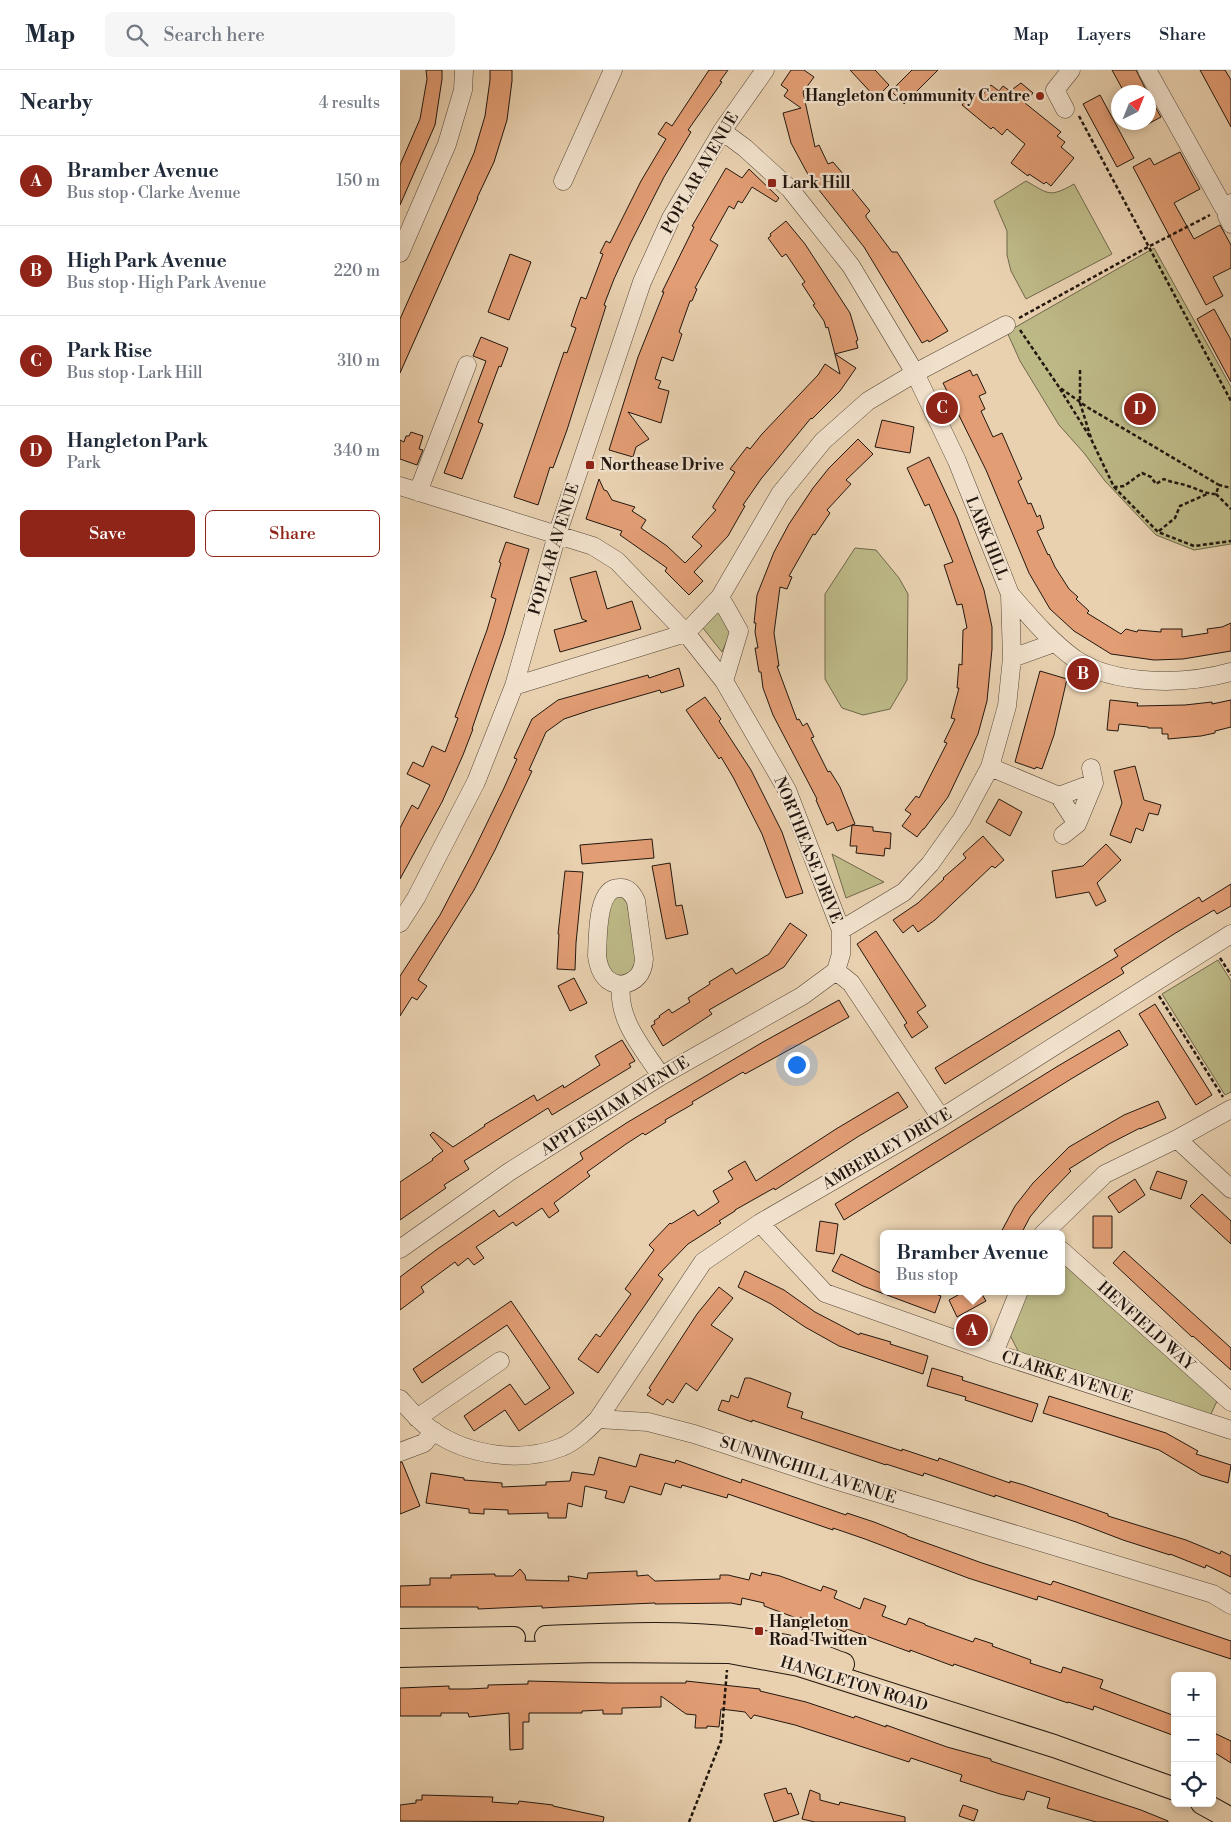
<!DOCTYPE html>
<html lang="en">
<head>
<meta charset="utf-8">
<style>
  :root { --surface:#fff; --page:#f6f6f7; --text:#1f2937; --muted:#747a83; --line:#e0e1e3; --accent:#8f2418 }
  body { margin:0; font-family:"Libre Bodoni",serif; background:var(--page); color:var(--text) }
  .controls { position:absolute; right:15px; bottom:15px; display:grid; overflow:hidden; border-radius:8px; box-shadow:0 2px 8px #0003 }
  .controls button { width:45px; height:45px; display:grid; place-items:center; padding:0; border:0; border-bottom:1px solid var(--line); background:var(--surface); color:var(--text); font:25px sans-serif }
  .compass { position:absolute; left:711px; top:15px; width:45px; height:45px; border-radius:50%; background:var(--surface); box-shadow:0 2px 8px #0003; rotate:43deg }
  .you { position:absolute; left:396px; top:994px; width:18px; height:18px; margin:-12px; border:4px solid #fff; border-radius:50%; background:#1a73e8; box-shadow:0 0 0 8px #1a73e833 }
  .badge { display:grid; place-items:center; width:32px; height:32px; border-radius:50%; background:var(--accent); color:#fff; font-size:16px; font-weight:700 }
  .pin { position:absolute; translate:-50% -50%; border:2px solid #fff; box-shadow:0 1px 5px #0006 }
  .popup { position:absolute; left:480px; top:1160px; width:185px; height:65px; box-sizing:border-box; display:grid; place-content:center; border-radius:8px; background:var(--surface); filter:drop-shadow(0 1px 4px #0005); font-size:16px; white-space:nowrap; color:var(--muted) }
  .popup b { font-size:19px; color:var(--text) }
  .popup::after { content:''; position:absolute; left:50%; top:100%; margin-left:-10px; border:10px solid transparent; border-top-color:var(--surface) }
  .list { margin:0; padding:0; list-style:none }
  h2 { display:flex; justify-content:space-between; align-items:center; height:65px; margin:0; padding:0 20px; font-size:21px }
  h2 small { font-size:16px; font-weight:400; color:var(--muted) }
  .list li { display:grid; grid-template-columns:32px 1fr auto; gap:15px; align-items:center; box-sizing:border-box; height:90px; padding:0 20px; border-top:1px solid var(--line) }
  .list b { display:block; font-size:19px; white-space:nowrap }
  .list p { margin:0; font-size:16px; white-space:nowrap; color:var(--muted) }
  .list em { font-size:16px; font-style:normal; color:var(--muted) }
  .actions { display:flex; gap:10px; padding:15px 20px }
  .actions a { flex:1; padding:11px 0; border:1px solid var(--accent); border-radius:8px; text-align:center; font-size:18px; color:var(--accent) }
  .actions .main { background:var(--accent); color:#fff }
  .icon { flex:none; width:28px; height:28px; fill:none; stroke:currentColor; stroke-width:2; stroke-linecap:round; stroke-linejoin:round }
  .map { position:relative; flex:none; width:831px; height:1752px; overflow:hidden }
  header { display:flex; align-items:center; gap:30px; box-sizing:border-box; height:70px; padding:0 25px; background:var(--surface); border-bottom:1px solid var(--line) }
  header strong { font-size:24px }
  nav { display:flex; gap:28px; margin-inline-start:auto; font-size:18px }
  .search { width:350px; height:45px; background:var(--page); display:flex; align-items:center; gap:12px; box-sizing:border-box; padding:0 18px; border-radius:8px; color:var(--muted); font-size:19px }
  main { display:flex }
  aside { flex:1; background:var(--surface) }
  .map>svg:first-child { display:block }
  .green { fill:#bdb987; stroke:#70684b }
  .building { fill:#e29d74; stroke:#22170f }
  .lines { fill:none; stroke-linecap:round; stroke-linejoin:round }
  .minor-casing { stroke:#544637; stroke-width:19 }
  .major-casing { stroke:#22170f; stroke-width:24 }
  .path { stroke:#22170f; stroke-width:2.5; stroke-dasharray:4 2.5; stroke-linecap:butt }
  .minor { stroke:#f1e1cc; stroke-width:18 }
  .major { stroke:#e9d1b0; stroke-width:22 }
  .poi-dot { fill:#8f2418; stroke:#f1e1cc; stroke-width:2 }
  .labels { text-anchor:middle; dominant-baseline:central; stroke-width:4.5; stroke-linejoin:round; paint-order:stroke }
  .poi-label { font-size:16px; font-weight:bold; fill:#22170f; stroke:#f1e1cc; text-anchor:start }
  .street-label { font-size:16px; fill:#22170f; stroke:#f1e1cc }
</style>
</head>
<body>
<header>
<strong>Map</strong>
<div class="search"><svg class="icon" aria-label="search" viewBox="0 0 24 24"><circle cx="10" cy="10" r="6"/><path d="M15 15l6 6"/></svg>Search here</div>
<nav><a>Map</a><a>Layers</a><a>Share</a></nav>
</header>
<main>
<aside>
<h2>Nearby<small>4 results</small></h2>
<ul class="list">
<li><span class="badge">A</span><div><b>Bramber Avenue</b><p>Bus stop · Clarke Avenue</p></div><em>150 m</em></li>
<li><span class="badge">B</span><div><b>High Park Avenue</b><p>Bus stop · High Park Avenue</p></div><em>220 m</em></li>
<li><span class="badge">C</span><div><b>Park Rise</b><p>Bus stop · Lark Hill</p></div><em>310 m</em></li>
<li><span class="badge">D</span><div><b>Hangleton Park</b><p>Park</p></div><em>340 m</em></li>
</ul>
<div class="actions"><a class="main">Save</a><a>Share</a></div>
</aside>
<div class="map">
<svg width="831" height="1752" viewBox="0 0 831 1752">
  <rect width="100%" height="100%" fill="#e9d1b0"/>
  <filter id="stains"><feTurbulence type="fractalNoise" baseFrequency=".004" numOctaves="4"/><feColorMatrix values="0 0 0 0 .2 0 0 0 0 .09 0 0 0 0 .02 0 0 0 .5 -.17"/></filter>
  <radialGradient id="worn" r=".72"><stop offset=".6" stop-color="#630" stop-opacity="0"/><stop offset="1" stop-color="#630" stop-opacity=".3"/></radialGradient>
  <path class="green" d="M626,111C649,124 649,128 674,114L712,184L626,229L611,201L607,185V161L594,131Z
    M754,178L831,317V474L794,480L756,465L705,411L684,383L659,355L620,291L607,262Z
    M455,478L476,480L499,508L508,524L507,610L490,639L463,645L442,638L425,609V524Z
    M318,535L332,559L322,582L299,553Z
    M432,784L484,812L446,828Z
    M216,826L222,827L227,833L237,887C234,900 228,907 214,905L204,893L208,839Z
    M818,890L831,911V1022L825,1025L762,924Z
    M661,1187L818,1329L810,1346L619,1283L610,1265L626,1221H661Z"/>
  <path class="building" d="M26,0H42V9L35,55L0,135V95L20,49L27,9Z
    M90,0H112V11L107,50L94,92L77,128H78L64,159L0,303V249L74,83L85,46L90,10Z
    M309,0H328L320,11L322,12L288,60L291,62L264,107L231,172L214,209L204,235L206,236L167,360L153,398L150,397L138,435L114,427L164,282L167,283L176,258L171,256L176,241L181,227L186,229L203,184L200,183L206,171L210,173L241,111L266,69L258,64L266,52L272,56Z
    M391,0H404L414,7L403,22L415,77L419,75L428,94L433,92L450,112L448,114L470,141L466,145V147L492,182H497L548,261L529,272L528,270L522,273L464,177L411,110L391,73L383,43L401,38L384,26L388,20L381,15Z
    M450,0H475L489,15L476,28Z
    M512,0H538L504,34L491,21Z
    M712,0H736L747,22H724Z
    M800,0H825L831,10V57Z
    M621,13L633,23L625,33L661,62L657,66L665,72L661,77L674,88L651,116L646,112L644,114L629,104L628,106L611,93L625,74L607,59L602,65L593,57L591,59L562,35L574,21L581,27L591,15L599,21L603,16L610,21Z
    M748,24L761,47L748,54Z
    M700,25L734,88L717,97L683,34Z
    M780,82L800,119L774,133L794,169L820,155L831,175V198L813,207L823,226L806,235L733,97L750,88L754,95Z
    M326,98L342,108L349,99L379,128L376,132L352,117L342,133L338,131L334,139L329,136L310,170L318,175L295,218L297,219L292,231H290L279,262L282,264L273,291L262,287L255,309L261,311L258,318L269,321L261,353L228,342L249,369L236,377L233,387L209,380L238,287L264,222H262L294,157L292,156Z
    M386,151L405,174L450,243L458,270L456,271L458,278L435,284L456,298L440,321L412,349L411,348L361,409L343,435L345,436L328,466L294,502L303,511L289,525L265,501L267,498L220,465L222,461L186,449L199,409L204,420L207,421L212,430L235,437L232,441L246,450L241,458L267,476L285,493L302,476L292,467L316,440L313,438V436L335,402L330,399L347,377L350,379L362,364L418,305L425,294L440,304L428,257L426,258L424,251L413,235L415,234L402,214L405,212L386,184L382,187L368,168L371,166L370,164Z
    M110,184L131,192L109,250L88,242Z
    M814,239L831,270V312L797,249Z
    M81,267L108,278L101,297L99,296L78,352L83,354L62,409L44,403L86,291L73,286Z
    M570,300L573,306L577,304L586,323L579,326L585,339L581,341L593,367L602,363L622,409L618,411L628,434L631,433L637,447L640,445L644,458L637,461L648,485L649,484L655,497L669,519L678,527L676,529L689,541L687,543L721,564L726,559L737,562L738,560L761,562V559H782V567L808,563L807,559L822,557L831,553V581L783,589L754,590L711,584L674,561L650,539L629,503L586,400L543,313Z
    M482,350L514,357L510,383L475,377Z
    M11,362L23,366L19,379L23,380L17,395L0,389V370L4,372L6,366H9Z
    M458,369L473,384L446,410L451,414L427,440L430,443L415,465L413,464L389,506L392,507L387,519L380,517L374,563L379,596H377L397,650L399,649L403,656L407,653L414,667L411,668L428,702L430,701L440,717L455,754L437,761L433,752L427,755L416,730L417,729L373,645L363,618L361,602H359L355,578H358L355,562L356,553H354L357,525L374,482L389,454L413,418L429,398Z
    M529,387L557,447L584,520L592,557V579L587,631L578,664L548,727L524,759H523L517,767L502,756L511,744L505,740L516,726L519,728L547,673L544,672L555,649L551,648L559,618H557L559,594L562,595L563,560L567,558L562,534L557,535L544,495L553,492L529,434L525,436L507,398Z
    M106,472L129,479L104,565L72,659H73L63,685L42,732L0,809V758L12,735L18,739L30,715L7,704L13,692L23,697L32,676L45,682L58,648L55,647L87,560L96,529L91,527L101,493L99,492Z
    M196,501L207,539L232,531L241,559L160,582L154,560L187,551L182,549L170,508Z
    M279,598L284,616L261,623L260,620L194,639L164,649L146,662L129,700L132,701L95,780L74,820L18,910L27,916L17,930L12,927L0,946V906L40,845L73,782L104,718L117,689L114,688L132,649L158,630L248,605L249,608Z
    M640,601L667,609L654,665L642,699L636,697L635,699L615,692Z
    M305,627L321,649L319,651L351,700L382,762L403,823L386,828L362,764L333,707L321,687L319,689L286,640Z
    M710,630L738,633L737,636L785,635L812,632V634L831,630V657L815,661V663L801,666L768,669V664H762V658H748V657L719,654L718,661L707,660Z
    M735,696L744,730L761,735L758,745L749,743L743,761L736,758L731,773L710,765L722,733L714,701Z
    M599,729L622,742L610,766L586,752Z
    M452,755L473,757V761L491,763L490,779L485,778L484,786L456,783L457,776H450Z
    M583,766L604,790L595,798L592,796L535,850L518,862L513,855L503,863L493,850L518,833L544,809L543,808L566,788L563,784Z
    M252,769L254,788L182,794L180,775Z
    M706,774L721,790L697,813L706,831L696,836L689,822L656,828L652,801L683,796Z
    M270,793L276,836L282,835L288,864L266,869L252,796Z
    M165,801L183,802L176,873L175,900L157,899L159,864H158Z
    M831,814V836L817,844L814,840L774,864L721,898L724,903L545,1014L535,998L718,886L714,880L770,845L799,827L802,832Z
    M390,853L407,865L384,897L309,940L312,944L263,976L251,956L255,954L254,951L260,947L259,946L269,939L272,943L290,932L288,928L310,914L309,912L332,898L336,904L369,884Z
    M476,861L526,936L517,942L528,957L512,968L504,955L507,953L457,874Z
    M174,908L187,933L170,941L158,916Z
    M439,930L449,947L345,1004L343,1002L292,1032L293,1034L265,1050L266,1052L245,1065L243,1063L226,1074L187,1102L190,1106L154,1133L159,1141L149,1148L142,1138L116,1156L113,1152L76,1177L84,1188L74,1195L68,1188L58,1196L55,1192L21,1217L24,1222L0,1240V1207L36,1180L94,1140L99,1147L183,1089L180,1083L228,1052L363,972Z
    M755,934L812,1025L796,1035L739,944Z
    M719,960L728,975L671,1009L444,1150L435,1134L658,996Z
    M222,970L235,991L229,994L231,997L152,1045L148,1038L64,1091L69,1099L44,1115L46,1118L0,1150V1112L33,1090L32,1089L43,1081L30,1065L33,1062L53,1077L85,1056L84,1055L134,1025L137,1031L163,1015L164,1018L200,995L195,986Z
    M498,1022L508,1037L459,1066L375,1120L374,1118L335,1140V1141L319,1151L321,1153L288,1174L258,1205L263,1209L198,1303L178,1289L196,1264L200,1267L231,1224L225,1219L254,1180L249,1175L270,1153L271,1154L294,1140L298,1146L319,1132L313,1121L333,1109L328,1101L345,1091L356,1111L436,1059Z
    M758,1031L766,1048L740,1059V1058L709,1074L669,1099L671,1101L648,1125L630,1147L621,1164H600L615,1136L633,1113L669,1077L724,1045Z
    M757,1101L787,1111L781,1129L750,1119Z
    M735,1109L745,1125L719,1143L708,1127Z
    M802,1124L831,1151V1174L790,1136Z
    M693,1146H712V1178H693Z
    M420,1151L438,1154L434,1184L416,1181Z
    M724,1181L831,1278V1300L793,1266L792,1267L713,1193Z
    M441,1184L483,1204V1221H528L541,1226L535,1243L463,1216L432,1201Z
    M345,1201L384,1220L415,1242L459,1265L460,1263L491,1272L490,1274L528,1286L523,1304L439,1276L405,1257L371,1234L338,1217Z
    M319,1217L333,1228L311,1255L333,1269L297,1321L286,1313L273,1333L267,1329L263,1335L247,1325L251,1320L249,1318L297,1244Z
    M565,1221H580L586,1231L557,1247L549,1230Z
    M111,1231L174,1323L119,1361L105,1340L74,1361L64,1346L110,1314L125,1335L150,1318L107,1255L22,1313L13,1299Z
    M532,1298L563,1307L562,1310L638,1334L632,1352L565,1330L566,1327L527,1316Z
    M345,1308H350L391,1323L387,1337L403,1342L401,1348L502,1381V1379L538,1391L539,1388L610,1413V1411L624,1415L708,1444V1446L786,1470L820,1484L821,1481L831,1486V1507L806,1495L805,1498L770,1484V1485L723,1470L676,1452L595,1425V1427L524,1403L523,1406L486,1394V1395L352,1350V1352L318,1340L322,1330L329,1332L331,1325L338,1328Z
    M649,1326L766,1363L798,1381L796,1384L831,1395L828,1413L801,1405L759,1380L643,1343Z
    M240,1384L275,1393L276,1390L341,1413L342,1409L446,1445L447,1443L474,1452L507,1465V1466L582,1493L651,1515L653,1511L831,1571V1589L638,1526L637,1530L568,1508L465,1469L433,1458V1460L328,1424L327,1428L282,1415L281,1418L265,1413L261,1425L230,1416L224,1433L205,1428L207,1421L185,1416L182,1437L168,1433L166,1448H148V1443L108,1444V1440L84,1439V1444L69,1443V1439L26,1433L31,1403L64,1408V1410L102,1413V1417L146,1415V1412L170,1411L172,1402L194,1405L199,1387L236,1397Z
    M0,1392H2L20,1436L0,1444Z
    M120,1499L125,1505L126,1510L169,1511L168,1506L187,1509L188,1503L237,1501V1506L248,1505L255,1511L320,1509V1505H328L349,1510L351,1503L361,1506L362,1502L380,1506L421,1521L423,1516L437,1521L434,1528L460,1539L464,1528L486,1536L482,1546L506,1555L509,1548L525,1554V1555L573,1572L575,1568L593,1574L592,1576L631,1590L630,1593L661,1603L663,1597L703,1610L700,1618L775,1646V1666L694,1636L693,1640L668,1632V1633L583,1604L554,1594L553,1596L510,1580V1582L447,1559L445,1562L417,1551L416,1553L400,1547L399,1549L364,1536V1533L342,1528L341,1535L331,1533L255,1534V1533L161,1537L142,1538V1536L78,1539V1537H0V1516L30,1515V1508H51V1505L95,1504V1506H113Z
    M128,1611L211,1613H286V1611L360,1619V1621L406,1632L454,1648L455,1646L486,1657V1655L547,1677L591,1689V1691L741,1740L768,1751V1752H696L647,1738L650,1728L627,1721L624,1730L600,1724L560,1711L562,1705L511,1688L509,1692L395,1655L354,1645L351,1649L345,1642L321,1639L319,1657L307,1656V1658H295L296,1645L286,1644L261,1626V1637L222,1638V1644H203V1640L182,1641V1643H129V1652H123V1679L110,1680L109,1643L69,1647L68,1643H41V1646H0V1618L49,1616V1619H68L88,1618V1615L128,1614Z
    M812,1662L831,1671V1693L812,1681Z
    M386,1718L388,1724L391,1723L399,1744L374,1752L364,1724Z
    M410,1720L420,1724V1730L439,1735L440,1732L505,1747V1752H415L402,1749Z
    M22,1725L93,1727L92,1732L118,1734L119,1731L153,1735V1736L204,1747L203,1752L0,1751V1735L16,1733V1730H22Z
    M563,1735L578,1740L574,1751L559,1746Z"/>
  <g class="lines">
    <g class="minor-casing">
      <path id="minor" d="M747,0L824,138L831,133
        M665,39L655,20L671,0
        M322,61L345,78L390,119L451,196L515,303L557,391L610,524L612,588L607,636L590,697L562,749L530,794L504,822L441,860
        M163,111L213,0
        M827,146L831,154
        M0,183L47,74L63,20L64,0
        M0,416L193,476L217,491L286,563L324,611L387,720L441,860V884L436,901
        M18,422L67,295
        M610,524C630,547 650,571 675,589C715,616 786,615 831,602
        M320,527L339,561L324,611
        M612,588L654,573
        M114,616L286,563L320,527L380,424L423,371L468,331L515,303L606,255
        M590,697L659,726L694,713L691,698
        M659,726L677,754
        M663,765L677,754L694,713
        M0,853L16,828L76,712L114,616L157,465L242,212L271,148L322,61L365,0
        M436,901L451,913L541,1048
        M221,915C236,912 243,904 244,889L236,831C233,824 228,817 219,818C196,818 198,869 197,886C199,901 205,913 221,915C217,950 243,978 261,1006
        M777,1069L831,1119
        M360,1153L425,1223L594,1283L831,1360
        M643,1164L705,1104L777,1069L831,1039
        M0,1179L109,1102L261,1006L402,926L436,901
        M661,1180L831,1332
        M594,1283L619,1221
        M0,1329C10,1340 20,1352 33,1361C69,1386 121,1393 162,1377C176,1371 188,1359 198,1349L303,1192L360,1153L541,1048L831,864
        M17,1348L100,1291
        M198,1349L248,1352L294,1364L431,1409L813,1524L831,1535
        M0,1382L24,1373L34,1361"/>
    </g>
    <g class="major-casing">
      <path id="major" d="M146,1567C233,1563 322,1559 407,1581C419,1584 431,1590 443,1594
        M0,1570L114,1568
        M0,1586L199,1581L329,1582L399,1595L654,1676L775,1719
        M802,1733L831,1749"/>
    </g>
    <path class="path" d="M679,46L831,331
      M619,248L748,177L810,145
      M620,260L659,317L687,337L819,415
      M680,300V333L692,371L714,417L724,416L742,403L751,407L756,414L764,409C772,413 780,413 788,416C798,419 805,424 816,424L819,415L831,418
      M660,319L690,367
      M714,417L758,462L794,476L831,471
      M816,424L831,439
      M759,461L775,448L780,436L807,424
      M820,888L831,905
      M759,926L823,1027
      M289,1752L321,1671L327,1600"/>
    <use href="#minor" class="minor"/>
    <use href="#major" class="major"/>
  </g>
  <g class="poi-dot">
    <circle cx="640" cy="26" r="5"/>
    <rect x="367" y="108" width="10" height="10" rx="2.5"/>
    <rect x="185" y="390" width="10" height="10" rx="2.5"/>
    <rect x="354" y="1556" width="10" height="10" rx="2.5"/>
  </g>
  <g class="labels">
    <g class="poi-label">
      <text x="630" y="26" text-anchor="end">Hangleton Community Centre</text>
      <text x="382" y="113">Lark Hill</text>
      <text x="200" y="395">Northease Drive</text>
      <text x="369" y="1552">Hangleton<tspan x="369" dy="18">Road Twitten</tspan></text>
    </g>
    <g class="street-label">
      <text transform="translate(300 103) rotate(-60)">POPLAR AVENUE</text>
      <text transform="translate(587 468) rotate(68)">LARK HILL</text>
      <text transform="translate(154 479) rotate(-73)">POPLAR AVENUE</text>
      <text transform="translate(408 780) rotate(68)">NORTHEASE DRIVE</text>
      <text transform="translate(215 1036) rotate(-32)">APPLESHAM AVENUE</text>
      <text transform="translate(487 1079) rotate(-30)">AMBERLEY DRIVE</text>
      <text transform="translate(746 1256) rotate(42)">HENFIELD WAY</text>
      <text transform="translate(667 1307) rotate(18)">CLARKE AVENUE</text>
      <text transform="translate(408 1400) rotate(18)">SUNNINGHILL AVENUE</text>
      <text transform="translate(454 1614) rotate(17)">HANGLETON ROAD</text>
    </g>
  </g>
  <rect width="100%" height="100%" filter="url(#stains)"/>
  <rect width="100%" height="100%" fill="url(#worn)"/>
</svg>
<div class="controls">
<button>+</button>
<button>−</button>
<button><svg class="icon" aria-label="locate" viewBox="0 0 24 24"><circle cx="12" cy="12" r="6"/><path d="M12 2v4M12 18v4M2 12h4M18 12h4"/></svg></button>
</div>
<svg class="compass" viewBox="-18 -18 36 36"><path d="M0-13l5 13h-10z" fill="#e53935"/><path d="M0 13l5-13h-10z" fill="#747a83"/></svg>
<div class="you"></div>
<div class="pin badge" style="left:572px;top:1260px">A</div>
<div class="popup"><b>Bramber Avenue</b>Bus stop</div>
<div class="pin badge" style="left:683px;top:604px">B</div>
<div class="pin badge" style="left:542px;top:338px">C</div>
<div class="pin badge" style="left:740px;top:339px">D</div>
</div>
</main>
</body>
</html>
